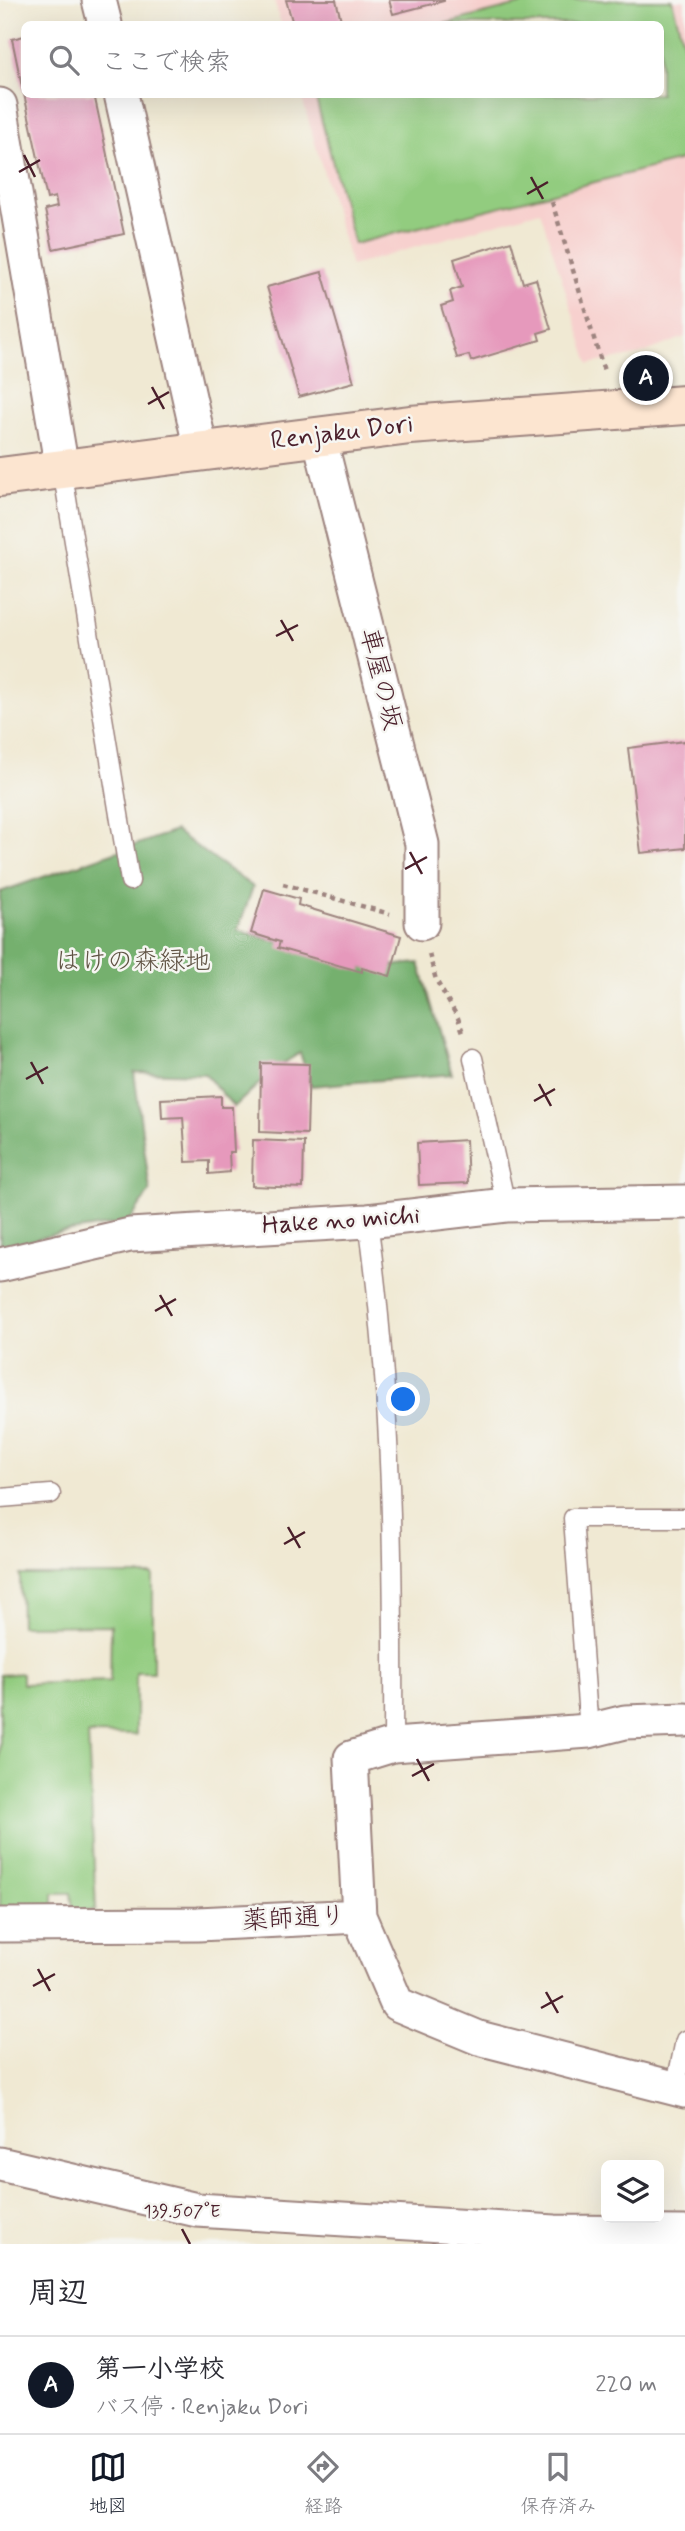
<!DOCTYPE html>
<html lang="ja">
<head>
<meta charset="utf-8">
<style>
  :root { --surface:#fff; --page:#f7f7f7; --text:#2b2b33; --muted:#7c7c81; --line:#e1e1e2; --accent:#111827 }
  body { margin:0; font-family:Mynerve,"Klee One",sans-serif; background:var(--page); color:var(--text) }
  .controls { position:absolute; right:21px; bottom:21px; display:grid; overflow:hidden; border-radius:10px; box-shadow:0 7px 28px #0002 }
  .controls button { width:63px; height:63px; display:grid; place-items:center; padding:0; border:0; border-bottom:2px solid var(--line); background:var(--surface); color:var(--text); font:35px sans-serif }
  .you { position:absolute; left:404px; top:1400px; width:24px; height:24px; margin:-18px; border:5px solid #fff; border-radius:50%; background:#1a73e8; box-shadow:0 0 0 10px #1a73e833 }
  .badge { display:grid; place-items:center; width:46px; height:46px; border-radius:50%; background:var(--accent); color:#fff; font-size:23px; font-weight:700 }
  .pin { position:absolute; translate:-50% -50%; border:4px solid #fff; box-shadow:0 2px 7px #0006 }
  .list { margin:0; padding:0; list-style:none }
  h2 { display:flex; justify-content:space-between; align-items:center; height:91px; margin:0; padding:0 28px; font-size:30px }
  h2 small { font-size:23px; font-weight:400; color:var(--muted) }
  .list li { display:grid; grid-template-columns:46px 1fr auto; gap:21px; align-items:center; box-sizing:border-box; height:98px; padding:0 28px; border-top:2px solid var(--line) }
  .list b { display:block; font-size:26px; white-space:nowrap }
  .list p { margin:0; font-size:23px; white-space:nowrap; color:var(--muted) }
  .list em { font-size:23px; font-style:normal; color:var(--muted) }
  .icon { flex:none; width:38px; height:38px; fill:none; stroke:currentColor; stroke-width:2; stroke-linecap:round; stroke-linejoin:round }
  .map { position:relative; flex:none; width:685px; height:2244px; overflow:hidden }
  .search { position:absolute; background:var(--surface); box-shadow:0 7px 28px #0002; left:21px; right:21px; top:21px; height:77px; display:flex; align-items:center; gap:18px; box-sizing:border-box; padding:0 24px; border-radius:10px; color:var(--muted); font-size:26px }
  .sheet { height:189px; background:var(--surface) }
  nav { display:flex; justify-content:space-around; align-items:center; box-sizing:border-box; height:98px; border-top:2px solid var(--line); background:var(--surface); font-size:19px; color:var(--muted) }
  nav a { display:grid; justify-items:center; gap:4px }
  nav .on { color:var(--accent) }
  .map>svg:first-child { display:block }
  .built { fill:#f7d0ce }
  .green { fill:#92cc7f; stroke:#6e7655; stroke-width:2 }
  .forest { fill:#75b06e; stroke:#60684c; stroke-width:2 }
  .building { fill:#e699bc }
  .lines { fill:none; stroke-linecap:round; stroke-linejoin:round }
  .lane-casing { stroke:#9d847f; stroke-width:21 }
  .street-casing { stroke:#9d847f; stroke-width:37 }
  .secondary-casing { stroke:#9d847f; stroke-width:42 }
  .path { stroke:#9d847f; stroke-width:4.5; stroke-dasharray:5 5; stroke-linecap:butt }
  .lane { stroke:#fff; stroke-width:18 }
  .street { stroke:#fff; stroke-width:33 }
  .secondary { stroke:#fce5d0; stroke-width:38 }
  .ticks { fill:none; stroke:#4a1f2b; stroke-width:2.5 }
  .labels { text-anchor:middle; dominant-baseline:central; stroke-width:5; stroke-linejoin:round; paint-order:stroke }
  .street-label { font-size:26px; fill:#4a1f2b; stroke:#f6f6f2 }
  .park-label { font-size:26px; fill:#605344; stroke:#f6f6f2 }
  .ticks-label { font-size:18px; text-anchor:middle; fill:#4a1f2b; stroke:#f6f6f2; stroke-width:5; stroke-linejoin:round; paint-order:stroke }
</style>
</head>
<body>
<div class="map">
<svg width="685" height="2244" viewBox="0 0 685 2244">
  <rect width="100%" height="100%" fill="#f6f6f2"/>
  <filter id="ink" filterUnits="userSpaceOnUse"><feTurbulence type="fractalNoise" baseFrequency=".0143" numOctaves="2"/><feDisplacementMap in="SourceGraphic" scale="14" xChannelSelector="R" yChannelSelector="G"/><feConvolveMatrix kernelMatrix="1 2 1 2 8 2 1 2 1" color-interpolation-filters="sRGB"/></filter>
  <filter id="wash" filterUnits="userSpaceOnUse"><feTurbulence type="fractalNoise" baseFrequency=".00686" numOctaves="4" result="noise"/><feDisplacementMap in="SourceGraphic" scale="28" xChannelSelector="R" yChannelSelector="G"/><feGaussianBlur stdDeviation="1.57" result="paint"/><feColorMatrix in="noise" values="0 0 0 0 0 0 0 0 0 0 0 0 0 0 0 0 0 1.4 0 .05"/><feComposite in="paint" operator="in"/></filter>
  <g filter="url(#wash)">
    <rect width="100%" height="100%" fill="#f0e9d3"/>
    <path class="built" d="M274,0H685V337L638,355L589,364L540,211L351,266L301,95L660,94V24H281Z"/>
    <path class="green" d="M538,0H672L685,50V159L354,244L315,95L660,94V24H444Z
      M20,1575H153V1672H136V1735L88,1734L96,1910H73L71,1893H53V1913L0,1914V1675L22,1673V1684L110,1681L111,1625L21,1626Z"/>
    <path class="forest" d="M175,831L253,887L238,930L364,968L419,963L452,1074L311,1086L300,1053L276,1068L234,1107L205,1074L134,1072L150,1191L129,1222L58,1233L0,1249V892Z"/>
    <g id="blocks">
      <path class="building" d="M286,0H336L342,24H293Z
        M389,0H444V1L393,14Z
        M24,36V92H23L12,39Z
        M24,94H94L124,234L53,249L45,210L57,207L55,197L47,199Z
        M511,241L523,283L536,279L551,329L538,333L540,340L471,361L469,355L457,358L441,306L453,302L450,291L462,287L454,259Z
        M322,272L354,382L299,397L267,287Z
        M685,741V848L641,853L628,748Z
        M264,889L299,899L298,905L401,936L390,976L362,968V972L278,948L280,942L251,933Z
        M261,1063L309,1064L307,1134L260,1132Z
        M221,1096V1107H232L234,1152H229L230,1172L209,1174V1161L186,1162L183,1117L162,1118L161,1099Z
        M253,1140L304,1142L303,1188L252,1186Z
        M466,1140L468,1183L419,1185L417,1143Z"/>
    </g>
  </g>
  <g filter="url(#ink)">
    <use href="#blocks" fill-opacity="0" stroke="#9d847f" stroke-width="2"/>
    <g class="lines">
      <g class="lane-casing">
        <path id="lane" d="M62,469L130,881
          M473,1058L506,1205
          M368,1221C392,1394 394,1570 393,1745
          M0,1498L51,1494
          M589,1731L573,1518H685
          M675,2089L685,2040"/>
      </g>
      <g class="street-casing">
        <path id="street" d="M99,0L105,24
          M121,94L201,450
          M0,105L62,469
          M319,436L422,844V923
          M0,1265L130,1235L368,1221L506,1205L685,1202
          M359,1916L351,1758L393,1745L589,1731L625,1722L685,1720
          M0,1925L198,1924L359,1916L397,2004L479,2038L685,2091
          M0,2164L197,2210L555,2232L685,2233"/>
      </g>
      <g class="secondary-casing">
        <path id="secondary" d="M0,477L410,425L685,405"/>
      </g>
      <path class="path" d="M552,202L604,371
        M283,884L390,914
        M429,954L436,980L458,1018L464,1035"/>
      <use href="#lane" class="lane"/>
      <use href="#street" class="street"/>
      <use href="#secondary" class="secondary"/>
    </g>
  </g>
  <path class="ticks" d="M24,155L35,177M19,172L40,160M531,177L543,199M527,194L548,182M152,387L164,409M148,404L169,392M281,620L293,641M276,636L298,625M410,852L422,874M405,869L427,857M31,1062L43,1084M26,1079L48,1067M539,1084L551,1106M534,1101L555,1089M160,1295L172,1316M155,1311L176,1299M288,1527L300,1548M284,1544L305,1532M417,1759L429,1781M412,1776L434,1764M38,1969L50,1991M33,1986L55,1974M546,1992L558,2013M541,2008L563,1996M182,2229L190,2244"/>
  <g class="labels">
    <g class="street-label">
      <text transform="translate(342 433) rotate(-7)">Renjaku Dori</text>
      <text transform="translate(380 679) rotate(76)">車屋の坂</text>
      <text transform="translate(341 1221) rotate(-4)">Hake no michi</text>
      <text transform="translate(294 1919) rotate(-3)">薬師通り</text>
    </g>
    <g class="park-label">
      <text x="133" y="962">はけの森緑地</text>
    </g>
  </g>
  <g class="ticks-label">
    <text x="182" y="2217">139.507°E</text>
  </g>
</svg>
<div class="controls">
<button><svg class="icon" aria-label="layers" viewBox="0 0 24 24"><path d="M12 4l9 5-9 5-9-5zM3 14l9 5 9-5"/></svg></button>
</div>
<div class="you"></div>
<div class="pin badge" style="left:646px;top:378px">A</div>
<div class="search"><svg class="icon" aria-label="search" viewBox="0 0 24 24"><circle cx="10" cy="10" r="6"/><path d="M15 15l6 6"/></svg>ここで検索</div>
</div>
<section class="sheet">
<h2>周辺<small></small></h2>
<ul class="list">
<li><span class="badge">A</span><div><b>第一小学校</b><p>バス停 · Renjaku Dori</p></div><em>220 m</em></li>
</ul>
</section>
<nav>
<a class="on"><svg class="icon" aria-label="map" viewBox="0 0 24 24"><path d="M3 6l6-2 6 2 6-2v14l-6 2-6-2-6 2zM9 4v14M15 6v14"/></svg>地図</a>
<a><svg class="icon" aria-label="directions" viewBox="0 0 24 24"><path d="M12 3l9 9-9 9-9-9zM9 14v-3h6M13 9l2 2-2 2"/></svg>経路</a>
<a><svg class="icon" aria-label="saved" viewBox="0 0 24 24"><path d="M7 4h10v16l-5-4-5 4z"/></svg>保存済み</a>
</nav>
</body>
</html>
